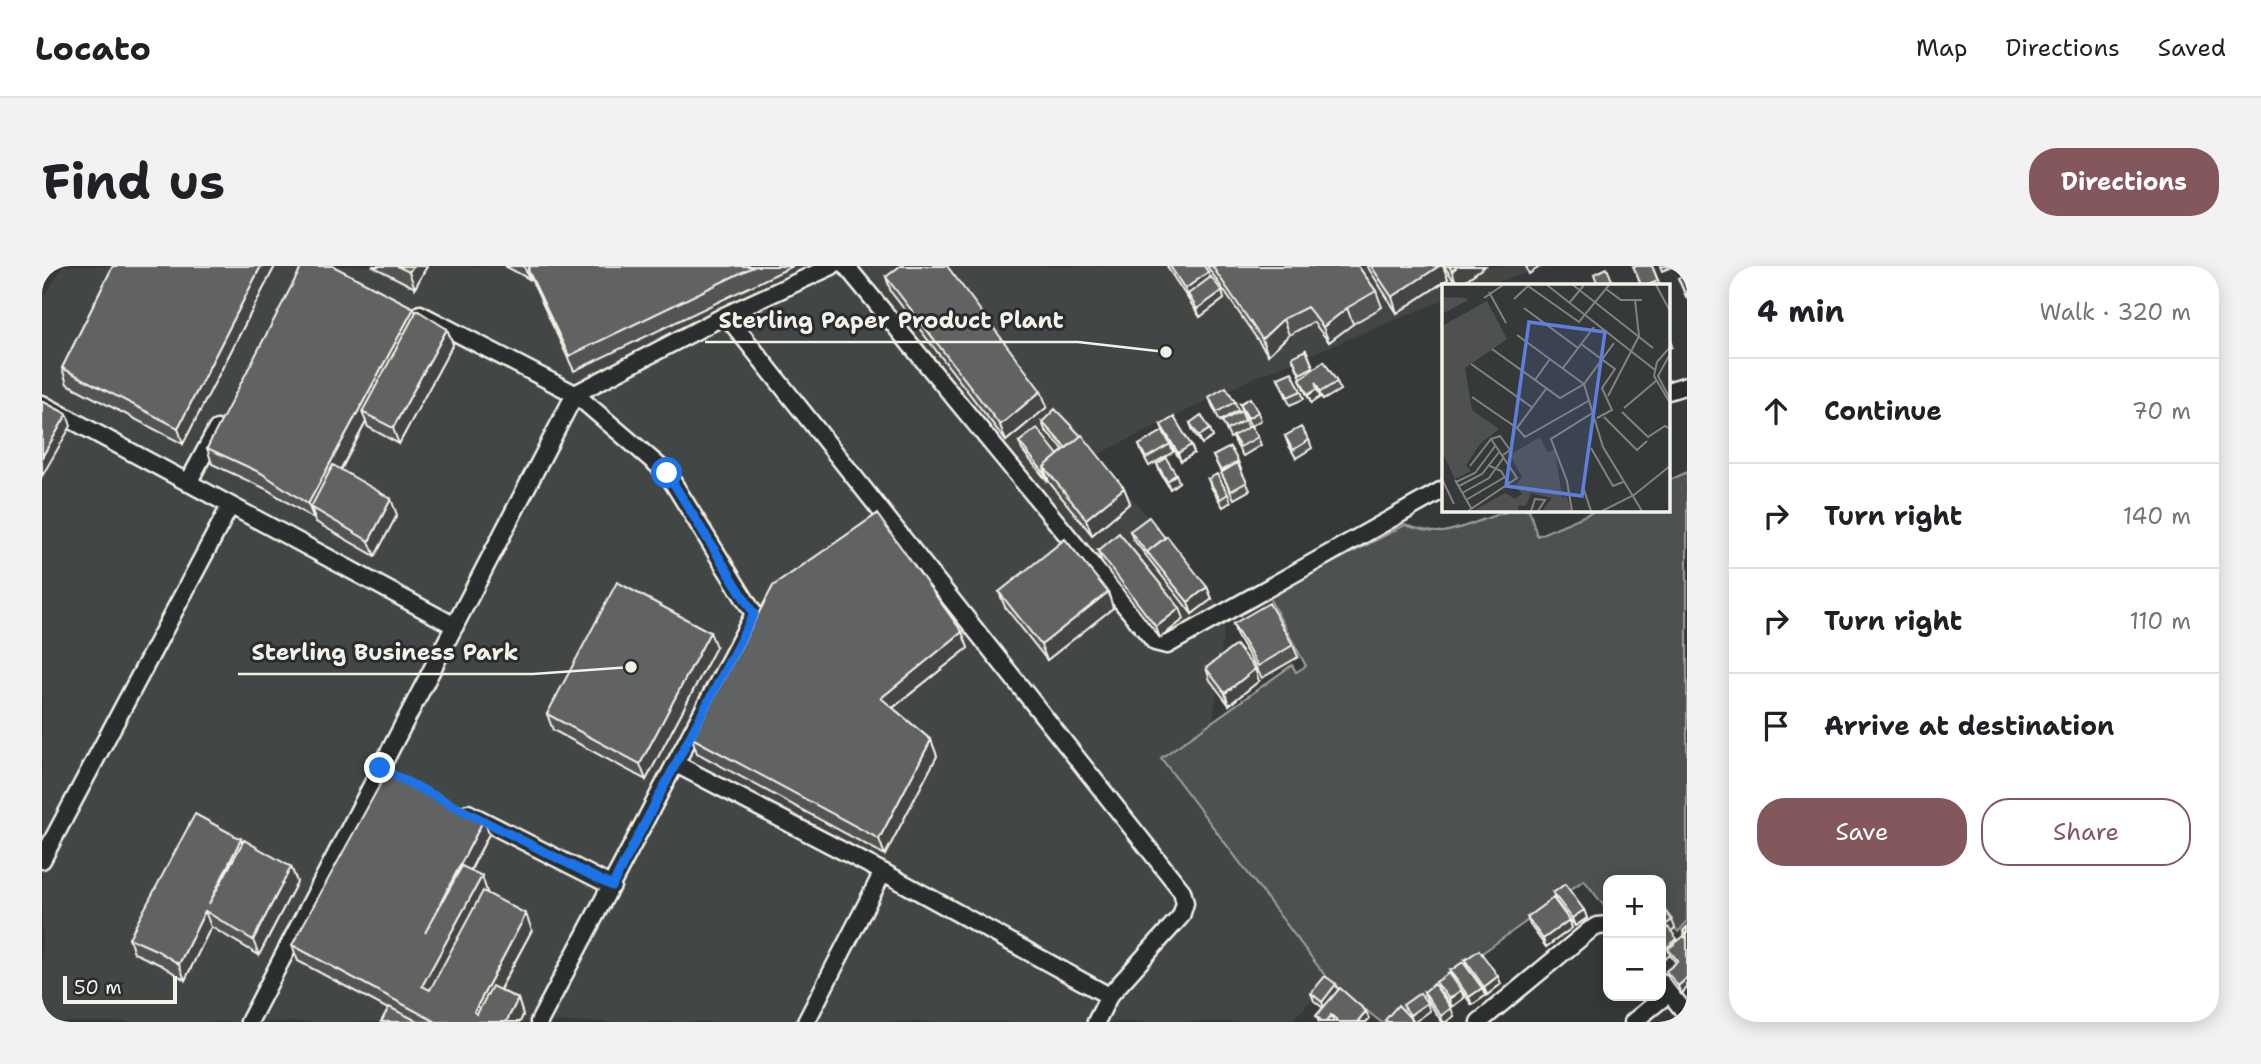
<!DOCTYPE html>
<html lang="en">
<head>
<meta charset="utf-8">
<style>
  :root { --surface:#fff; --page:#f2f2f2; --text:#202124; --muted:#757577; --line:#e0e0e0; --accent:#84575d }
  body { margin:0; font-family:"Shantell Sans",sans-serif; background:var(--page); color:var(--text) }
  .controls { position:absolute; right:21px; bottom:21px; display:grid; overflow:hidden; border-radius:14px; box-shadow:0 4px 18px #0003 }
  .controls button { width:63px; height:63px; display:grid; place-items:center; padding:0; border:0; border-bottom:2px solid var(--line); background:var(--surface); color:var(--text); font:35px sans-serif }
  .scale { position:absolute; left:21px; bottom:18px; width:114px; box-sizing:border-box; padding-left:7px; border:4px solid #f4f1e8; border-top:0; font-size:19px; line-height:24px; white-space:nowrap; color:#f4f1e8; -webkit-text-stroke:5px #2a2d2e; paint-order:stroke }
  .stop { position:absolute; width:21px; height:21px; margin:-16px; border:5px solid #1a73e8; border-radius:50%; background:#fff }
  .stop.end { background:#1a73e8; border-color:#fff; box-shadow:0 2px 7px #0008 }
  .list { margin:0; padding:0; list-style:none }
  h2 { display:flex; justify-content:space-between; align-items:center; height:91px; margin:0; padding:0 28px; font-size:30px }
  h2 small { font-size:23px; font-weight:400; color:var(--muted) }
  .list li { display:grid; grid-template-columns:46px 1fr auto; gap:21px; align-items:center; box-sizing:border-box; height:105px; padding:0 28px; border-top:2px solid var(--line) }
  .list b { display:block; font-size:26px; white-space:nowrap }
  .list em { font-size:23px; font-style:normal; color:var(--muted) }
  .actions { display:flex; gap:14px; padding:21px 28px }
  .actions a { flex:1; padding:16px 0; border:2px solid var(--accent); border-radius:28px; text-align:center; font-size:24px; color:var(--accent) }
  .actions .main { background:var(--accent); color:#fff }
  .icon { flex:none; width:38px; height:38px; fill:none; stroke:currentColor; stroke-width:2; stroke-linecap:round; stroke-linejoin:round }
  .map { position:relative; flex:none; width:1645px; height:756px; overflow:hidden; border-radius:28px }
  header { display:flex; align-items:center; gap:42px; box-sizing:border-box; height:98px; padding:0 35px; background:var(--surface); border-bottom:2px solid var(--line) }
  header strong { font-size:33px }
  nav { display:flex; gap:38px; margin-inline-start:auto; font-size:24px }
  .intro { display:flex; align-items:center; justify-content:space-between; box-sizing:border-box; height:168px; padding:0 42px }
  h1 { margin:0; font-size:49px }
  .button { padding:18px 32px; border-radius:28px; background:var(--accent); color:#fff; font-size:24px; font-weight:700 }
  main { display:flex; gap:42px; padding:0 42px }
  aside { flex:1; background:var(--surface); border-radius:28px; box-shadow:0 4px 18px #0003 }
  .map>svg:first-child { display:block }
  .built { fill:#434645 }
  .green { fill:#4e514f; stroke:#a1a19c; stroke-width:2 }
  .lines { fill:none; stroke-linecap:round; stroke-linejoin:round }
  .minor-casing { stroke:#f4f1e8; stroke-width:21 }
  .minor { stroke:#2a2d2e; stroke-width:16 }
  .wall { fill:#535554; stroke:#f4f1e8; stroke-width:2 }
  .shaded-wall { fill:#444545; stroke:#f4f1e8; stroke-width:2 }
  .building { fill:#616362; stroke:#f4f1e8; stroke-width:2 }
  .route { stroke:#1a73e8; stroke-width:9 }
  .inset-road { fill:none; stroke:#82837f; stroke-width:2 }
  .view { fill:#5e7fdd; fill-opacity:0.15; stroke:#5e7fdd; stroke-width:3.5 }
  .inset-edge { fill:none; stroke:#f4f1e8; stroke-width:3.5 }
  .leader { fill:none; stroke:#f4f1e8; stroke-width:2.5 }
  .callout-dot { fill:#f4f1e8; stroke:#2a2d2e; stroke-width:2.5 }
  .callout-label { font-size:23px; text-anchor:middle; font-weight:bold; fill:#f4f1e8; stroke:#2a2d2e; stroke-width:6; stroke-linejoin:round; paint-order:stroke }
</style>
</head>
<body>
<header>
<strong>Locato</strong>
<nav><a>Map</a><a>Directions</a><a>Saved</a></nav>
</header>
<div class="intro"><h1>Find us</h1><a class="button">Directions</a></div>
<main>
<div class="map">
<svg width="1645" height="756" viewBox="0 0 1645 756">
  <rect width="100%" height="100%" fill="#363939"/>
  <filter id="ink" filterUnits="userSpaceOnUse"><feTurbulence type="fractalNoise" baseFrequency=".0143" numOctaves="2"/><feDisplacementMap in="SourceGraphic" scale="14" xChannelSelector="R" yChannelSelector="G"/><feConvolveMatrix kernelMatrix="1 2 1 2 8 2 1 2 1" color-interpolation-filters="sRGB"/></filter>
  <g filter="url(#ink)">
    <path class="built" d="M21,0H1512L1444,19H1402V34L1211,112L1055,189L1184,347L1171,455L1119,492L1288,716L1248,756H0V34Z"/>
    <path class="green" d="M1645,206V656L1636,666L1619,643V614H1596L1594,611L1590,614H1566V636L1562,640L1542,614L1344,756H1339L1288,716L1119,492L1250,399L1254,406L1264,400L1226,330L1363,259C1375,263 1388,267 1401,266C1431,261 1456,243 1487,243L1495,270L1558,243H1626V215Z"/>
    <g class="lines">
      <g class="minor-casing">
        <path id="minor" d="M804,0L1113,376L1125,379L1402,223
          M378,48L533,128L625,207L712,348L497,756
          M1626,125L1645,119
          M0,138L413,360
          M146,217L175,163
          M634,498L841,606L1067,730L1139,650L1143,637L1140,625L684,49
          M426,547L570,620
          M0,594L188,240
          M1619,716L1645,749
          M207,756L533,128L684,49L790,0
          M764,756L841,606
          M1054,756L1067,730
          M1437,756L1548,664L1556,660L1566,659
          M1591,756L1627,727"/>
      </g>
      <use href="#minor" class="minor"/>
    </g>
    <path class="wall" d="M71,0H233L141,178L25,118L20,102Z
      M330,0H385L373,22Z
      M463,0H751L532,105L488,11L487,13Z
      M1125,0H1162L1168,12L1182,33L1158,51L1127,4Z
      M1165,0H1316L1334,25L1340,41L1311,58L1287,76L1271,56L1247,69L1226,89Z
      M1325,0H1401L1406,13L1355,47Z
      M1402,0H1443L1417,19H1415Z
      M1610,0L1618,19H1599Z
      M1618,0H1632L1620,5Z
      M844,11L1005,141L964,175L849,26Z
      M374,46L405,63L411,78L357,178L326,161L324,156L299,204L355,249L333,290L274,256L273,252L272,253L224,223L170,198L165,182Z
      M1626,64L1630,81L1626,82Z
      M1264,84L1272,103L1295,116L1298,124L1281,134L1276,124L1278,131L1269,137L1261,121L1258,113L1259,112L1250,91Z
      M1236,112L1259,125L1262,133L1248,139Z
      M1167,131L1193,136L1196,144L1178,155L1170,139Z
      M1198,138L1216,146L1219,154L1209,160L1201,146Z
      M1203,154L1206,161L1216,171L1219,179L1201,190L1194,178L1191,171L1188,172L1180,155Z
      M1000,156L1082,222L1088,237L1050,269L1007,216L1006,213L1005,215L980,184L977,176L1016,189L1022,184L1003,164Z
      M1148,157L1168,163L1171,171L1160,178L1151,165Z
      M1119,159L1149,179L1152,187L1139,195L1122,167Z
      M1243,170L1267,174L1270,182L1254,192L1246,178Z
      M1128,178L1131,186L1107,200L1100,187L1097,179Z
      M1171,190L1196,195L1199,203H1198L1208,224L1192,233Z
      M1115,198L1137,216L1128,223L1118,206Z
      M1166,213L1186,228L1189,236L1181,241L1169,221Z
      M1088,265L1123,272L1165,321L1170,333L1150,348L1091,273Z
      M1056,285L1142,353L1118,372L1060,297Z
      M957,326H1066L1071,342L1005,394L963,341Z
      M1191,358L1251,379L1256,391L1220,412L1195,370Z
      M920,366L926,382L851,442L889,474L895,490L843,589L655,487L650,472Z
      M674,381L604,514L511,464L505,448Z
      M1164,402L1217,415L1187,439L1168,414Z
      M447,568L429,604L445,626V627L490,664L458,724L476,733L481,749L478,756H339L346,743L256,695L250,679Z
      M199,573L200,578L249,601L255,616L217,689L169,661L143,714L119,699L92,687L87,672Z
      M1511,627L1542,644L1545,652L1533,660L1514,635Z
      M1619,639L1633,662L1629,665L1636,675L1643,671L1641,665L1645,661V722L1639,728L1627,713L1624,705L1634,697L1628,689L1619,696Z
      M1485,651L1527,654L1530,662L1504,681L1488,659Z
      M1423,694L1459,718L1445,729L1426,702Z
      M1408,705L1443,730L1430,739L1420,725L1422,732L1410,741L1397,724L1394,716L1411,712Z
      M1294,718L1296,724L1327,753L1324,756H1277L1274,750L1281,742L1272,735L1269,727Z
      M1382,726L1412,750L1404,756H1400L1385,734Z"/>
    <path class="shaded-wall" d="M219,0H233L141,178L136,162Z
      M371,0H385L373,22L367,6Z
      M482,0H494L486,4L488,11L487,13Z
      M1397,0H1401L1406,13L1355,47L1350,31Z
      M1416,0H1443L1417,19H1415L1410,5Z
      M1484,0H1499L1487,8Z
      M1166,6L1170,18L1146,28L1148,35L1143,23Z
      M1180,25L1182,33L1158,51L1155,43Z
      M372,42L378,57L320,146L324,156L276,245L269,241L273,252L272,253L266,238Z
      M1305,42L1311,58L1287,76L1281,61Z
      M1241,53L1247,69L1226,89L1220,73Z
      M405,63L411,78L357,178L351,162Z
      M1275,123L1278,131L1269,137L1266,129Z
      M999,125L1005,141L964,175L958,159Z
      M25,148L29,160L0,210V191Z
      M1168,163L1171,171L1160,178L1157,170Z
      M1149,179L1152,187L1139,195L1136,187Z
      M1003,205L1006,213L1005,215L1002,207Z
      M1134,208L1137,216L1128,223L1125,215Z
      M1082,222L1088,237L1050,269L1044,253Z
      M349,233L355,249L333,290L327,275Z
      M1165,321L1170,333L1150,348L1146,336Z
      M1066,326L1071,342L1005,394L999,379Z
      M1138,342L1142,353L1118,372L1114,361Z
      M668,366L674,381L604,514L598,498Z
      M920,366L926,382L844,447L839,432Z
      M1213,403L1217,415L1187,439L1183,427Z
      M889,474L895,490L843,589L837,573Z
      M442,553L447,568L388,682L383,667Z
      M199,573L204,589L167,638Z
      M249,601L255,616L217,689L211,674Z
      M440,610L445,626L386,736L380,720Z
      M1542,644L1545,652L1533,660L1530,652Z
      M163,645L169,661L143,714L137,698Z
      M484,648L490,664L440,756L432,746Z
      M1527,654L1530,662L1504,681L1501,673Z
      M1630,654L1633,662L1619,673V662Z
      M1635,673L1638,681L1626,683L1628,689L1619,696V686Z
      M1456,710L1459,718L1445,729L1442,721Z
      M1645,712V722L1639,728L1636,720Z
      M1294,718L1297,727L1283,744L1280,736Z
      M1440,722L1443,730L1430,739L1427,731Z
      M1419,724L1422,732L1410,741L1407,733Z
      M476,733L481,749L478,756H464Z
      M1385,737L1388,745L1373,756H1371L1368,749Z
      M1409,742L1412,750L1404,756H1401L1399,750Z
      M1324,745L1327,753L1324,756H1315Z
      M1289,749L1292,756H1284Z"/>
    <path class="building" d="M71,0H219L136,162L20,102Z
      M260,0H291L372,42L266,238L219,207L165,182Z
      M355,0H371L367,6Z
      M488,0H713L527,90L486,4Z
      M858,0H905L999,125L958,159L844,11Z
      M1128,0H1162L1166,6L1143,23Z
      M1170,0H1316L1334,25L1305,42L1281,61L1265,41L1241,53L1220,73Z
      M1329,0H1397L1350,31Z
      M1407,0H1416L1410,5Z
      M1591,0H1610L1616,15L1606,19H1599Z
      M1565,2L1571,17L1565,19H1556L1552,8Z
      M1645,8V33L1636,12Z
      M1169,11L1180,25L1155,43L1146,28Z
      M375,44L405,63L351,162L320,146Z
      M1264,84L1271,101L1258,108L1250,91Z
      M1282,95L1295,116L1278,126L1273,116L1275,123L1266,129L1258,113Z
      M1250,106L1259,125L1246,131L1236,112Z
      M1184,121L1193,136L1175,146L1167,131Z
      M1208,132L1216,146L1206,152L1198,138Z
      M0,135L25,148L0,191Z
      M1013,143L1039,170L1024,182L1000,156Z
      M1199,145L1203,154L1185,164L1180,155Z
      M1159,149L1168,163L1157,170L1148,157Z
      M1132,151L1149,179L1136,187L1119,159Z
      M1209,160L1216,171L1198,181L1191,170Z
      M1259,161L1267,174L1251,184L1243,170Z
      M995,162L1016,189L1002,201L1003,205L1002,207L977,176Z
      M1121,165L1128,178L1104,192L1097,179Z
      M1040,169L1082,222L1044,253L1002,201Z
      M1188,181L1196,195L1179,205L1171,190Z
      M1124,192L1134,208L1125,215L1115,198Z
      M1195,197L1205,216L1189,225L1179,207Z
      M291,199L349,233L327,275L269,241Z
      M1175,208L1186,228L1178,233L1166,213Z
      M835,248L920,366L839,432L889,474L837,573L650,472L731,320Z
      M1107,251L1123,272L1105,286L1107,288H1106L1088,265Z
      M1077,267L1138,342L1114,361L1056,285Z
      M1125,270L1165,321L1146,336L1105,286Z
      M1023,273L1066,326L999,379L957,326Z
      M575,316L668,366L598,498L505,448Z
      M1227,337L1251,379L1216,400L1191,358Z
      M1194,379L1213,403L1183,427L1164,402Z
      M346,504L442,553L383,667L420,600L440,610L380,720L388,724L441,625L484,648L432,746L435,748L450,720L476,733L464,756H394L250,679Z
      M153,548L199,573L167,638L202,574L249,601L211,674L163,645L137,698L114,684L87,672Z
      M1523,618L1542,644L1530,652L1511,627Z
      M1511,632L1527,654L1501,673L1485,651Z
      M1619,639L1630,654L1619,662Z
      M1626,661L1635,673L1619,686V667Z
      M1645,661V669L1641,665Z
      M1642,670L1645,673V712L1636,720L1624,705L1636,695L1626,683Z
      M1437,684L1456,710L1442,721L1423,694Z
      M1421,696L1440,722L1427,731L1408,705Z
      M1407,707L1419,724L1407,733L1394,716Z
      M1283,710L1294,718L1280,736L1269,727Z
      M1392,718L1409,742L1399,750L1382,726Z
      M1298,722L1324,745L1315,756H1294L1295,754L1289,749L1284,756H1281L1274,750Z
      M1378,727L1385,737L1368,749L1361,739Z
      M1356,739L1372,756H1346L1343,754Z
      M347,741L377,756H339Z"/>
  </g>
  <g class="lines" filter="url(#ink)">
    <path class="route" d="M338,502L570,620L712,348L625,207"/>
  </g>
  <g transform="translate(1400 18)">
    <rect width="228" height="228" fill="#363939"/>
    <path d="M0,13L24,14L26,16L0,30ZM45,17L65,55L23,84L30,126L57,145L39,159L24,181L29,187L13,195L0,168V42ZM98,153L105,168L113,166L120,213L125,212L129,227H100L110,214L89,209L84,222L77,221L75,227H31L63,209L73,215L80,210L73,202L80,193L68,171Z" fill="#4e514f"/>
    <path class="inset-road" d="M105,1L213,86M131,1L211,64M214,1L228,27M164,5L179,16H200M47,8L64,39M42,14L61,1M72,15L86,2L137,38L167,1M128,18L142,1M82,24L136,64M75,51L142,100L161,163L200,227M139,60L173,85L160,104L170,126L155,134M228,63L215,78L212,92L228,119M50,65L118,114L142,100L172,59M228,70L216,92L228,115M29,80L91,124M121,84L152,43M93,96L108,75M104,105L75,144L83,153L148,116M166,112L197,52L193,16M30,113L75,144M182,124L214,97M180,128L206,153L223,142L228,145M162,133L195,166L205,157M49,155L58,152L68,166L61,171M149,164L171,202L181,198M46,181L59,187L67,200M0,195L12,220M13,196L29,224M14,198L33,189L54,161M17,202L40,190L58,167M141,203L149,227M20,209L47,194L62,173M24,216L63,193M26,227L75,194L49,155L28,182M89,227L93,215L103,216L96,227M130,227L125,197L109,155L152,128M160,227L192,211L228,182"/>
    <path class="view" d="M87,38L163,48L140,212L64,202Z"/>
    <rect width="228" height="228" class="inset-edge"/>
  </g>
  <path class="leader" d="M1124 86L1036 76H663M589 401L491 408H196"/>
  <g class="callout-dot">
    <circle cx="1124" cy="86" r="7"/>
    <circle cx="589" cy="401" r="7"/>
  </g>
  <g class="callout-label">
    <text x="849" y="62">Sterling Paper Product Plant</text>
    <text x="343" y="394">Sterling Business Park</text>
  </g>
</svg>
<div class="controls">
<button>+</button>
<button>−</button>
</div>
<div class="scale">50 m</div>
<div class="stop" style="left:625px;top:207px"></div>
<div class="stop end" style="left:338px;top:502px"></div>
</div>
<aside>
<h2>4 min<small>Walk · 320 m</small></h2>
<ul class="list">
<li><svg class="icon" aria-label="ahead" viewBox="0 0 24 24"><path d="M12 20V5M6 11l6-6 6 6"/></svg><div><b>Continue</b></div><em>70 m</em></li>
<li><svg class="icon" aria-label="right" viewBox="0 0 24 24"><path d="M7 20v-9h11M14 6l5 5-5 5"/></svg><div><b>Turn right</b></div><em>140 m</em></li>
<li><svg class="icon" aria-label="right" viewBox="0 0 24 24"><path d="M7 20v-9h11M14 6l5 5-5 5"/></svg><div><b>Turn right</b></div><em>110 m</em></li>
<li><svg class="icon" aria-label="arrive" viewBox="0 0 24 24"><path d="M6 21V4h12l-3 4 3 4H6"/></svg><div><b>Arrive at destination</b></div></li>
</ul>
<div class="actions"><a class="main">Save</a><a>Share</a></div>
</aside>
</main>
</body>
</html>
